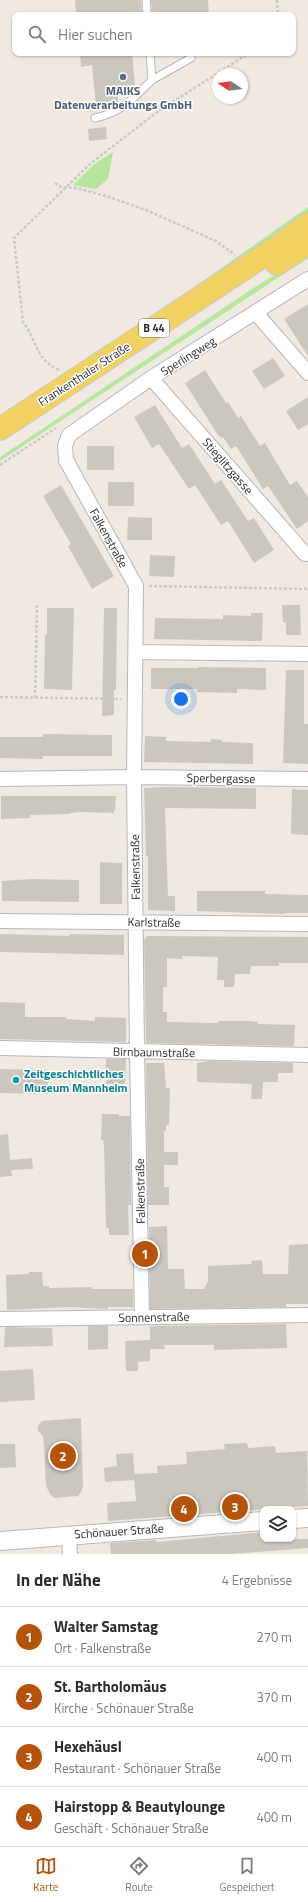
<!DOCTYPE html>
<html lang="de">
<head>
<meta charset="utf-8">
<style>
  :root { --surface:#fff; --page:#f2f2f3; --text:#2b2b33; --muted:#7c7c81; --line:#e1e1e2; --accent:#b45309 }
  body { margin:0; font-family:"Titillium Web",sans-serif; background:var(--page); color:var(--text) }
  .controls { position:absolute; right:12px; bottom:12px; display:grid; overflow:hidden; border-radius:8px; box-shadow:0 1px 3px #0004 }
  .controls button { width:36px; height:36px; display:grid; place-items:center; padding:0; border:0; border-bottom:1px solid var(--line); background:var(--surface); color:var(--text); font:20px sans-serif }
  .compass { position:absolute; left:212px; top:68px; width:36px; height:36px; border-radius:50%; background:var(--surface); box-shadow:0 1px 3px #0004; rotate:283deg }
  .you { position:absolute; left:181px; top:699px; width:14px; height:14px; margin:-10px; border:3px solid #fff; border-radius:50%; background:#1a73e8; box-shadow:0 0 0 6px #1a73e833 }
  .badge { display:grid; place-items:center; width:26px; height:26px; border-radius:50%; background:var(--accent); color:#fff; font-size:13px; font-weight:700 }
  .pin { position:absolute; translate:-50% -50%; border:2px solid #fff; box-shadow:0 1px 4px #0006 }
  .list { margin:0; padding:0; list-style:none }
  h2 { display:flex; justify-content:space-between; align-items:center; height:52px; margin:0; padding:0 16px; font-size:17px }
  h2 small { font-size:13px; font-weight:400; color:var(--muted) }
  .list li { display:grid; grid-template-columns:26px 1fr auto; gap:12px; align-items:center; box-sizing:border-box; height:60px; padding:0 16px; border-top:1px solid var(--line) }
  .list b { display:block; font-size:15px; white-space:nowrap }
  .list p { margin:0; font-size:13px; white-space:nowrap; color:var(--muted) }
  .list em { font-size:13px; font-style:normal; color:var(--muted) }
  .icon { flex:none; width:22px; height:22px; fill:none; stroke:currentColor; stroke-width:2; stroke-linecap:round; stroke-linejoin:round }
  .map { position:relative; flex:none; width:308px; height:1554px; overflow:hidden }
  .search { position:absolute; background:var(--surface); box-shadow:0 1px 3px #0004; left:12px; right:12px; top:12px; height:44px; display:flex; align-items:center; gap:10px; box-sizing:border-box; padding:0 14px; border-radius:8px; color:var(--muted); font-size:15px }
  .sheet { height:292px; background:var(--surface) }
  nav { display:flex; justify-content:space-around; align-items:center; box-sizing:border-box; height:56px; border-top:1px solid var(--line); background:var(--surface); font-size:11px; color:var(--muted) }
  nav a { display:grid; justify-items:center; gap:2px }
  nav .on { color:var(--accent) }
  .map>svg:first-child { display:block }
  .green { fill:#b6e59e }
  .building { fill:#cbc7bf }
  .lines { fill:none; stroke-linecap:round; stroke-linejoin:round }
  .service-casing { stroke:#b4b7c1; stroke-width:9 }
  .minor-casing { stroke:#b4b7c1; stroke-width:16 }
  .tertiary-casing { stroke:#b4b7c1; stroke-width:20 }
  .primary-casing { stroke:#c9c9c9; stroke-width:24 }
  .path { stroke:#c9c9c9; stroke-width:2.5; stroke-dasharray:3 2; stroke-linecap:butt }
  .service { stroke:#fff; stroke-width:7 }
  .minor { stroke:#fff; stroke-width:14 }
  .tertiary { stroke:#fff; stroke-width:18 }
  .primary { stroke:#f2d163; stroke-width:22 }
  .service-dot { fill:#5c6f8a; stroke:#fff; stroke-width:1.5 }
  .culture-dot { fill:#0f9aa8; stroke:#fff; stroke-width:1.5 }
  .labels { text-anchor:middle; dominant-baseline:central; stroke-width:3; stroke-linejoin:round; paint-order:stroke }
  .shield { fill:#fff; stroke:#6d6d6d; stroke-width:1 }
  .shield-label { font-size:11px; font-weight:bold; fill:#2e2e2e }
  .service-label { font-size:12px; font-weight:bold; fill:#4e5e75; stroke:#fff }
  .street-label { font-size:12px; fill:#2e2e2e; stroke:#fff }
  .culture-label { font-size:12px; font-weight:bold; fill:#0d838f; stroke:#fff; text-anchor:start }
</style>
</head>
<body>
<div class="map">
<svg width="308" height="1554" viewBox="0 0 308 1554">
  <rect width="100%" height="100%" fill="#efe9e1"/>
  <path class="green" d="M113,152L108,179L96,189L73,185L93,165Z
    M308,207V217L0,420V415L165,308Z
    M308,254V258L0,461V457L249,291Z"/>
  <path class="building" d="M75,0H141L142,15H76Z
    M151,0H208L209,15H152Z
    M80,53H132L135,85L126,86L118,96V104L96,106L92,65L81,67Z
    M106,127L107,139L89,141L88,129Z
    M308,304V356L284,319Z
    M273,358L285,376L264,389L252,371Z
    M205,370L226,403L228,402L238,418L241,416L260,446L265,443L290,485L297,481L308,497V521L297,529L268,486L263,489L236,446L231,449L223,437L221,438L216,432L185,383Z
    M308,397V424L298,430L286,411Z
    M155,405L182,448L189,444L215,484L221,480L248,521L254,518L274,550L254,563L228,521L221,525L195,485L189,489L159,444L152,448L134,417Z
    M87,446H114V470H87Z
    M108,482H134V506H108Z
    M61,485L114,576L92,589L68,546L71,544L43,496Z
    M128,517L152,518V540H127Z
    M150,555L175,556L174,577L149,576Z
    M282,605H300L301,635H286V622H283Z
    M47,608H74L72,690L44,689L45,635H47Z
    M104,608H117L116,690H114V715L102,716Z
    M251,613H263L262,641L154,639L155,618L223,619V615L251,616Z
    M198,667L266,668V690L237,689V693L197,692V689H151V668H198Z
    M286,670H304V724H308V764L283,763Z
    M43,734L112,735V756H43V759L0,758V737H43Z
    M145,736L166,737V741L211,742V739L222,740V742L253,743V764L144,762Z
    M165,787L256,788V809L165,808L168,896H175V911L148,910V856H146L144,788Z
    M292,789L308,790V835L291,834Z
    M1,796H116L115,810H114V813L81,812L70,813V814L30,815V818L1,819Z
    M100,862L122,863V904H100Z
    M32,879L79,880V902L2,901V881Z
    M197,891H265V894L308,895V913H285V914L197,911Z
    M0,934L70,936V934L124,935V955L0,952Z
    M147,936L308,937V963H279V966H251L250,974H235L234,987H224V980H217L218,957L182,956V959L167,958V987H163V1012H167V1022L218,1023V1021H247L258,1022V1024L295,1025L294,1046L146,1043L144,940Z
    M0,1002L25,1003V1017H66V1019L95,1021V1017L126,1018V1042L0,1039Z
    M106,1059H126L125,1084H106Z
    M208,1061L293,1063V1073H278V1082H263L262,1099H251L252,1084L197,1082V1063Z
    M146,1063H164L166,1088H170L169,1125H166V1131H164V1152H178V1165H164V1187H169V1205H148Z
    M0,1069L48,1070V1094L0,1093Z
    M102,1114H119V1116H130L131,1205H128L129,1235H109V1228H106L104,1145L103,1140H101Z
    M8,1134L10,1160L32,1158L33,1169L11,1170L12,1176L0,1177V1135Z
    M167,1226L168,1269H184L185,1289H204L208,1281V1266L252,1264L251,1261L262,1260L263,1274H288L289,1245L308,1244V1304H286V1307L150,1309L149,1227Z
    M29,1272H42L43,1286H49V1288L92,1287V1289H133V1307H108V1309L69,1307L7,1310L6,1275L29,1274Z
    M286,1324L287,1348L214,1350V1345H164L165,1349H150V1361L138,1362V1371H126L125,1341L150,1340V1347V1326Z
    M88,1326H108V1349L88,1350Z
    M7,1327L52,1328L53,1346L4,1347L5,1328Z
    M33,1369L35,1400L0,1402V1371Z
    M81,1418L83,1488H82V1491L78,1496L54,1498L50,1494L46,1486L44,1446L43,1436L38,1431V1426L42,1421Z
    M247,1443L248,1448L275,1446L276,1453L307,1451L308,1506L108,1521L107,1503L136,1501L134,1474L158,1473L157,1466L187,1464L186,1452L225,1449L224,1444Z
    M0,1444H15L16,1467L0,1468Z
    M133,1453L135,1480L105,1482L104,1468L117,1466L116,1454Z
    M263,1532V1539H308V1548L232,1554H111L110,1543L156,1540L157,1542Z"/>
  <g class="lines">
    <g class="service-casing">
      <path id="service" d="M146,0L147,15
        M152,80L191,58
        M95,118C121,113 134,98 152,80L150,53"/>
    </g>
    <g class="minor-casing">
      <path id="minor" d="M256,313L308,373
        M151,378L305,554
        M136,652L308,654
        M0,779L134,777L308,779
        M0,921L308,924
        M0,1048L308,1055
        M142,1317L137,1051L134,777L136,586L66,460L65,446L69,435L151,378L308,279
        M0,1319L308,1315
        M69,1535L70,1554"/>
    </g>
    <g class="tertiary-casing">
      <path id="tertiary" d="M293,1519L308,1518
        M0,1541L263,1521"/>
    </g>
    <g class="primary-casing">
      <path id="primary" d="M277,264L308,244
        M0,429L277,247L308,224"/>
    </g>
    <path class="path" d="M277,0L278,15
      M55,183L61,187L77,188L109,197L146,210L216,241L235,255
      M59,370C35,359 38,342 23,322L14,238L91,163L160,110L249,53
      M0,465L56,428
      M149,586L308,589
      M0,697L121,699
      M35,698L37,605"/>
    <use href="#service" class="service"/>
    <use href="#minor" class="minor"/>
    <use href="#tertiary" class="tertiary"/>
    <use href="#primary" class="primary"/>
  </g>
  <circle class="service-dot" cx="123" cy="77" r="4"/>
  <circle class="culture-dot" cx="16" cy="1080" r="4"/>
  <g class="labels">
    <rect class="shield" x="139" y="319" width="30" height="18" rx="3"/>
    <g class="shield-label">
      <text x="154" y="328">B 44</text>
    </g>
    <g class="service-label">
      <text x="123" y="90">MAIKS<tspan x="123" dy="14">Datenverarbeitungs GmbH</tspan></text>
    </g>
    <g class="street-label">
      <text transform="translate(188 356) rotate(-32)">Sperlingweg</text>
      <text transform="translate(84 374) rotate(-33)">Frankenthaler Straße</text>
      <text transform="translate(228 466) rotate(49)">Stieglitzgasse</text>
      <text transform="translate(109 538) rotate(61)">Falkenstraße</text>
      <text transform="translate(221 778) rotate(1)">Sperbergasse</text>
      <text transform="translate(135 867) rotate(-91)">Falkenstraße</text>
      <text transform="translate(154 922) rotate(1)">Karlstraße</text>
      <text transform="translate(154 1052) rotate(1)">Birnbaumstraße</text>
      <text transform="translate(140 1191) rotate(-91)">Falkenstraße</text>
      <text transform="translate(154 1317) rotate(-1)">Sonnenstraße</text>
      <text transform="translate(119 1531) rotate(-4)">Schönauer Straße</text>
    </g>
    <g class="culture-label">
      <text x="24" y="1073">Zeitgeschichtliches<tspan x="24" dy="14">Museum Mannheim</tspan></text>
    </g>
  </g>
</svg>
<div class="controls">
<button><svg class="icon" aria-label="layers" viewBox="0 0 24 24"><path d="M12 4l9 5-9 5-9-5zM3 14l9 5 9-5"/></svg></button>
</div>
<svg class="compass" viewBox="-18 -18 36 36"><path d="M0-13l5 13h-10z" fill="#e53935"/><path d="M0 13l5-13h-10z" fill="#7c7c81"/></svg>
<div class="you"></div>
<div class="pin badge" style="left:145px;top:1254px">1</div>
<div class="pin badge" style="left:63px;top:1456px">2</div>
<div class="pin badge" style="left:235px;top:1507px">3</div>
<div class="pin badge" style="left:184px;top:1509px">4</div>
<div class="search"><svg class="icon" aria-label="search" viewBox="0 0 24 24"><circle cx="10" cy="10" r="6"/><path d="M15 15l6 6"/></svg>Hier suchen</div>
</div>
<section class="sheet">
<h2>In der Nähe<small>4 Ergebnisse</small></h2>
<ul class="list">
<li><span class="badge">1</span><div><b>Walter Samstag</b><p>Ort · Falkenstraße</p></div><em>270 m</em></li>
<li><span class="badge">2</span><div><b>St. Bartholomäus</b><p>Kirche · Schönauer Straße</p></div><em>370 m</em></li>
<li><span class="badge">3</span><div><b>Hexehäusl</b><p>Restaurant · Schönauer Straße</p></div><em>400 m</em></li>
<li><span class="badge">4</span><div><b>Hairstopp &amp; Beautylounge</b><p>Geschäft · Schönauer Straße</p></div><em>400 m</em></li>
</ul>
</section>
<nav>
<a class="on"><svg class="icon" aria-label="map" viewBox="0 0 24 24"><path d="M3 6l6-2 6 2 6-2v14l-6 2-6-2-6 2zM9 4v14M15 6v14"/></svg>Karte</a>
<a><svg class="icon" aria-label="directions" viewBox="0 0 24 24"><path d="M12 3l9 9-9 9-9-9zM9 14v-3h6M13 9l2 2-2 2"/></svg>Route</a>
<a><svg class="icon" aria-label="saved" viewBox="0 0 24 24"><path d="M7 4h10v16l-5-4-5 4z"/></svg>Gespeichert</a>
</nav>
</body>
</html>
